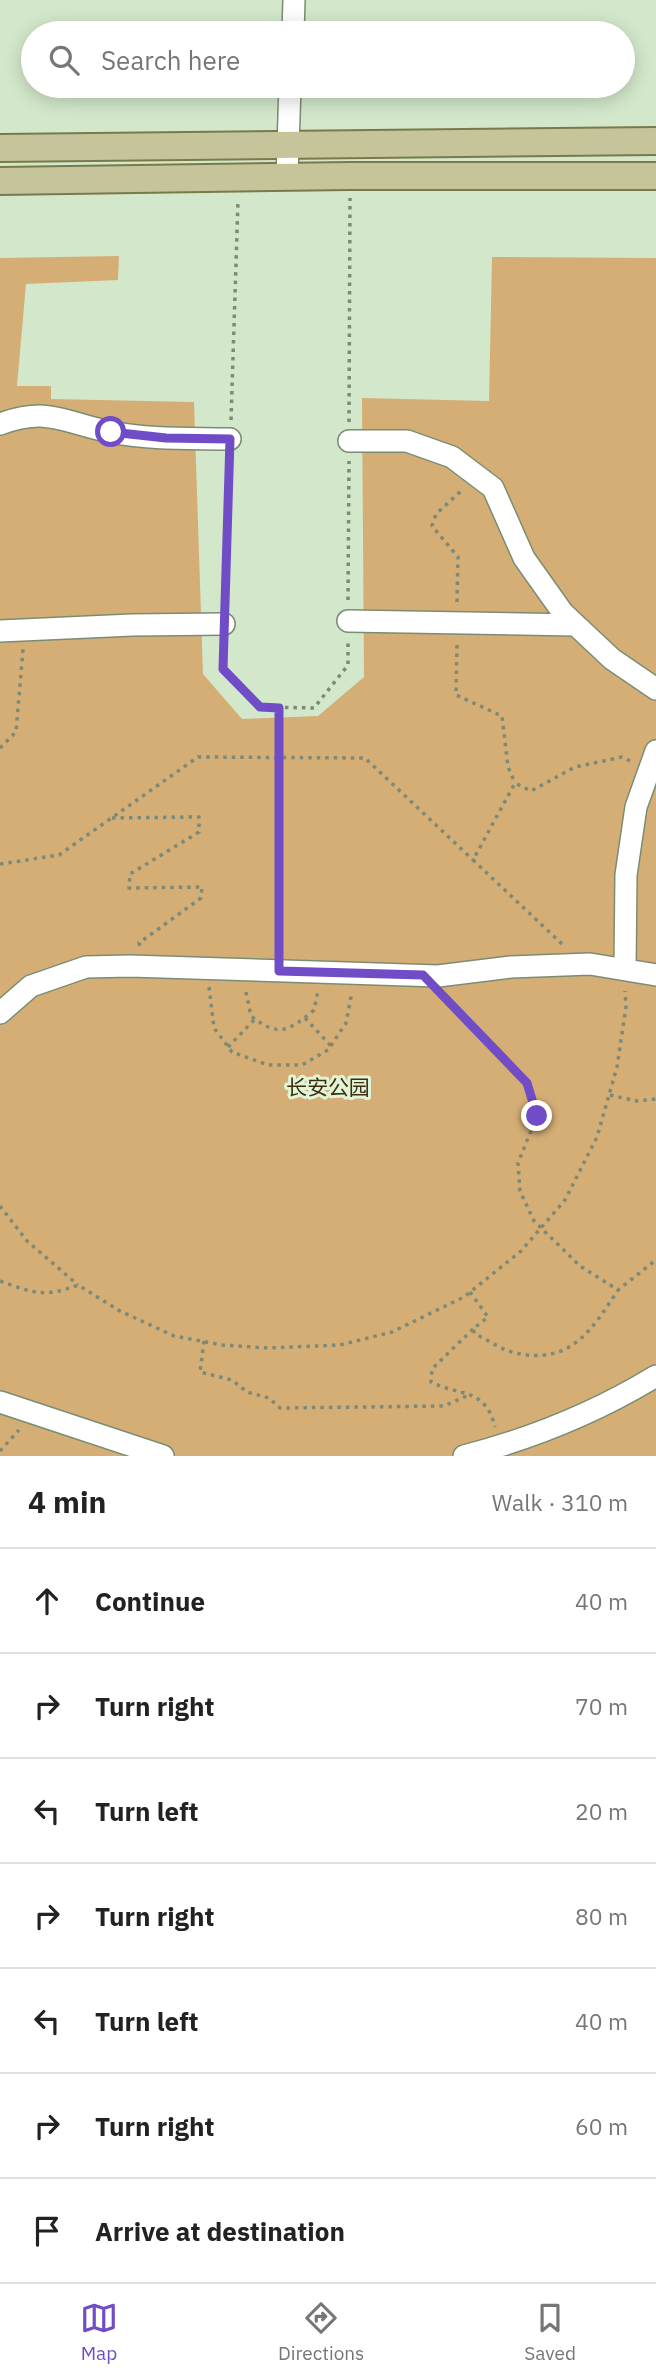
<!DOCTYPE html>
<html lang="en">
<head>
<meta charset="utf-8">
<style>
  :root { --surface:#fff; --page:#f2f2f2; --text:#222; --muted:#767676; --line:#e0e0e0; --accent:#704dc6 }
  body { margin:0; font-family:"IBM Plex Sans","Noto Sans SC",sans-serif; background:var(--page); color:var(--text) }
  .stop { position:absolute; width:21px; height:21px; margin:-16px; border:5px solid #704dc6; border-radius:50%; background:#fff }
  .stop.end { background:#704dc6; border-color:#fff; box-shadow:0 2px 7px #0008 }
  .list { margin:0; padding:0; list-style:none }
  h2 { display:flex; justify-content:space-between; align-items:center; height:91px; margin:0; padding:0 28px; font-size:30px }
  h2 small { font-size:23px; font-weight:400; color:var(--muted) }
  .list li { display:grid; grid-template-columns:46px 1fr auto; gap:21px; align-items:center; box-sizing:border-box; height:105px; padding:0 28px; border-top:2px solid var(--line) }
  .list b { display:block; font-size:26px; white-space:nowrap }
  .list em { font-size:23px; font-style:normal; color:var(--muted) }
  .icon { flex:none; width:38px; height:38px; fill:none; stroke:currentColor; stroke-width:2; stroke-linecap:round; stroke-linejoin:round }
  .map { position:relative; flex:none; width:656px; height:1456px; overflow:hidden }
  .search { position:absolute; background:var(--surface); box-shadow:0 4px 18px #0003; left:21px; right:21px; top:21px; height:77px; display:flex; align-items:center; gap:18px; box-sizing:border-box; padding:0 24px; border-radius:38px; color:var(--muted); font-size:26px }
  .sheet { height:826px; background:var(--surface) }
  nav { display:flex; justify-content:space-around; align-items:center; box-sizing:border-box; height:98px; border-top:2px solid var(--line); background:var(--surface); font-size:19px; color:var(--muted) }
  nav a { display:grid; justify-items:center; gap:4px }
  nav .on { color:var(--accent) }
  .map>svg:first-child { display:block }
  .green { fill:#d5ae76 }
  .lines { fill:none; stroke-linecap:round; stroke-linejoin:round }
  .minor-casing { stroke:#7a8d73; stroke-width:24 }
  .major-casing { stroke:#787a49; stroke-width:30 }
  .path { stroke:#7c8a77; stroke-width:3.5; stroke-dasharray:3.5 5; stroke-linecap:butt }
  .minor { stroke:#fff; stroke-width:21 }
  .major { stroke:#c5c49b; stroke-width:26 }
  .route { stroke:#704dc6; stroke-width:9 }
  .labels { text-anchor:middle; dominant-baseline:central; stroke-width:6; stroke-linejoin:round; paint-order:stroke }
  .park-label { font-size:21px; fill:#3f2c0f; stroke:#e0f5d8 }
</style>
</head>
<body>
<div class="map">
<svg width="656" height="1456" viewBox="0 0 656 1456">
  <rect width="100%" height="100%" fill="#d3e8cb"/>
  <path class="green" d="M119,256L118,280L26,284L17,386H51V399L194,402L203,674L242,719L318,716L364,677L362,398L489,401L492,257L656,258V1456H0V258Z"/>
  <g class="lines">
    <g class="minor-casing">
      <path id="minor" d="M293,33L294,0
        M287,177L290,86
        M0,424C50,406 64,423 111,432C150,440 191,438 230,439
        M349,441H407L452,457L493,488L524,558L563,613L612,659L656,689
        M348,621L576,625
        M0,631L132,625L224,624
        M625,968L626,875L636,807L656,751
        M0,1013L31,986L86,967L130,966L438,976L511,967L590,964L656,975
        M0,1402L163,1456
        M464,1456C530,1439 597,1412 656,1376"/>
    </g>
    <g class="major-casing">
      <path id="major" d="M0,148L656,141
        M0,181L350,176H656"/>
    </g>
    <path class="path" d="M231,420L238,201
      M349,422L350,198
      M348,600L349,461
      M225,602L230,459
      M457,602L458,557L432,526L436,514L461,491
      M224,645L223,669L260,707L314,708L348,665V643
      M457,645L456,695L502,716L508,767L515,783
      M279,708V951
      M0,748L16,732L23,649
      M112,818L199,817V832L130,874L129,888L202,887L201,898L139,943L140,946
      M0,864L59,855L198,757L365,758L473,860
      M562,944L473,860L515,783L531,791L575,767L622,757L630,761
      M209,987L214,1028L232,1052L268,1065H302L328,1050L346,1023L352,992
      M246,992L251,1016C279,1038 289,1031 314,1010L318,991
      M444,997L527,1083L537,1116L518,1163L520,1191L534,1221L580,1266L618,1290L656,1260
      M305,1018L331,1046
      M228,1047L255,1019
      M610,1095L637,1101L656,1099
      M0,1206L27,1241L78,1285
      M0,1281C34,1293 43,1298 78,1285L120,1311L174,1336L222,1345L268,1348L340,1345L392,1332L464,1297L521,1251L565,1200L597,1137L617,1067L626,1007L625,991
      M470,1292L488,1317L473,1329L475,1334C488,1340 502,1350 515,1353C571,1365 591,1331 618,1290
      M473,1329L432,1369L431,1382C461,1397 485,1387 495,1427
      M204,1341L200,1372L232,1380L247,1392L269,1398L280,1408L444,1406L471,1394
      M0,1451L19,1430"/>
    <use href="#minor" class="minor"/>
    <use href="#major" class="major"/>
  </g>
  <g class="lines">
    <path class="route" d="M111,432L166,438L230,439L223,669L260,707L279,708V971L423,975L527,1083L537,1116"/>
  </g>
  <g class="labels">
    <g class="park-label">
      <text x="328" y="1087">长安公园</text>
    </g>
  </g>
</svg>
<div class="stop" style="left:111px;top:432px"></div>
<div class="stop end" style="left:537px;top:1116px"></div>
<div class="search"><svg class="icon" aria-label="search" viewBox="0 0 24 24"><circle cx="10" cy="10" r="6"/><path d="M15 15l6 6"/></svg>Search here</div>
</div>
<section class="sheet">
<h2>4 min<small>Walk · 310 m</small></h2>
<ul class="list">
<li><svg class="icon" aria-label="ahead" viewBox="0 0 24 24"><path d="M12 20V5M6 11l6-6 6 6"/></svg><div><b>Continue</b></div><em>40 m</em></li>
<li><svg class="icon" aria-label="right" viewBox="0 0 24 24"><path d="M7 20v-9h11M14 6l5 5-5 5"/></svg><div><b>Turn right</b></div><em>70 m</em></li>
<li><svg class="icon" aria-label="left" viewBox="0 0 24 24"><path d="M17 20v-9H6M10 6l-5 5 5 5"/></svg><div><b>Turn left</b></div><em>20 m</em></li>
<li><svg class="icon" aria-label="right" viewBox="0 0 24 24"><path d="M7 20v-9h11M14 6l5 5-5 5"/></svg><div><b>Turn right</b></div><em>80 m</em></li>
<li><svg class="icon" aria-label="left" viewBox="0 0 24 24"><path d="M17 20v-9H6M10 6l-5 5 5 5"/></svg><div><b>Turn left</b></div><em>40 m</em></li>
<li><svg class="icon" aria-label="right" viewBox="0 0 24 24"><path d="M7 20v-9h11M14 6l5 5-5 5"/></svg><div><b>Turn right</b></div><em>60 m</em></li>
<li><svg class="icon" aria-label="arrive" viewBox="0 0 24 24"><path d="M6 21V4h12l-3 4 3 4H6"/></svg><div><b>Arrive at destination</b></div></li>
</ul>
</section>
<nav>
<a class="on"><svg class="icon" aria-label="map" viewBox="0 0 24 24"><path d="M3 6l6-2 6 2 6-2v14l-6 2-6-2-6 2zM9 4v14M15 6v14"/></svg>Map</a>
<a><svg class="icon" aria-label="directions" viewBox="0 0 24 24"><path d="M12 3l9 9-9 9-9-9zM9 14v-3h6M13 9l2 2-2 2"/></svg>Directions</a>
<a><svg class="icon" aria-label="saved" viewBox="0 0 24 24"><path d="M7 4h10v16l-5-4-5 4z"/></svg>Saved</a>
</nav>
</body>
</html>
